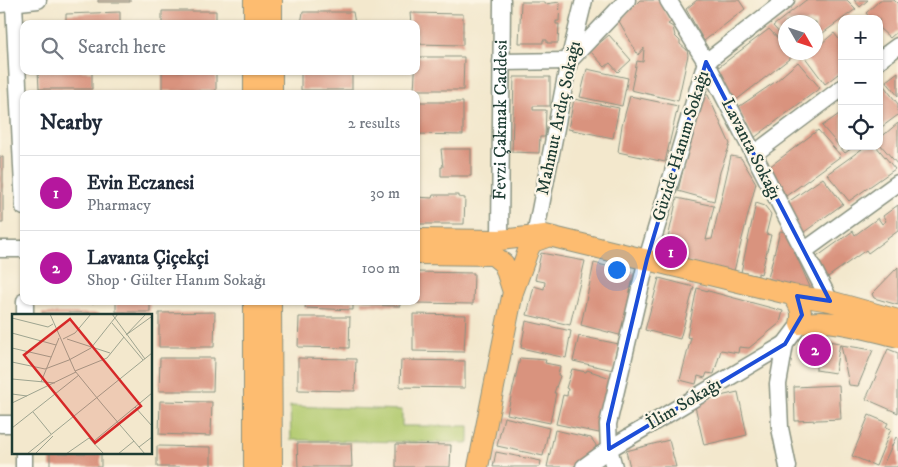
<!DOCTYPE html>
<html lang="en">
<head>
<meta charset="utf-8">
<style>
  :root { --surface:#fff; --page:#f6f6f7; --text:#1f2937; --muted:#747a83; --line:#e0e1e3; --accent:#b5179e }
  body { margin:0; font-family:"IM FELL DW Pica",serif; background:var(--page); color:var(--text) }
  .controls { position:absolute; right:15px; top:15px; display:grid; overflow:hidden; border-radius:10px; box-shadow:0 1px 4px #0004 }
  .controls button { width:45px; height:45px; display:grid; place-items:center; padding:0; border:0; border-bottom:1px solid var(--line); background:var(--surface); color:var(--text); font:25px sans-serif }
  .compass { position:absolute; left:778px; top:15px; width:45px; height:45px; border-radius:50%; background:var(--surface); box-shadow:0 1px 4px #0004; rotate:129deg }
  .you { position:absolute; left:616px; top:269px; width:18px; height:18px; margin:-12px; border:4px solid #fff; border-radius:50%; background:#1a73e8; box-shadow:0 0 0 8px #1a73e833 }
  .badge { display:grid; place-items:center; width:32px; height:32px; border-radius:50%; background:var(--accent); color:#fff; font-size:16px; font-weight:700 }
  .pin { position:absolute; translate:-50% -50%; border:2px solid #fff; box-shadow:0 1px 5px #0006 }
  .list { margin:0; padding:0; list-style:none }
  h2 { display:flex; justify-content:space-between; align-items:center; height:65px; margin:0; padding:0 20px; font-size:21px }
  h2 small { font-size:16px; font-weight:400; color:var(--muted) }
  .list li { display:grid; grid-template-columns:32px 1fr auto; gap:15px; align-items:center; box-sizing:border-box; height:75px; padding:0 20px; border-top:1px solid var(--line) }
  .list b { display:block; font-size:19px; white-space:nowrap }
  .list p { margin:0; font-size:16px; white-space:nowrap; color:var(--muted) }
  .list em { font-size:16px; font-style:normal; color:var(--muted) }
  .icon { flex:none; width:28px; height:28px; fill:none; stroke:currentColor; stroke-width:2; stroke-linecap:round; stroke-linejoin:round }
  .map { position:relative; flex:none; width:898px; height:467px; overflow:hidden }
  .search { position:absolute; background:var(--surface); box-shadow:0 1px 4px #0004; left:20px; top:20px; width:400px; height:55px; display:flex; align-items:center; gap:12px; box-sizing:border-box; padding:0 18px; border-radius:10px; color:var(--muted); font-size:19px }
  .panel { position:absolute; background:var(--surface); box-shadow:0 1px 4px #0004; left:20px; top:90px; width:400px; height:215px; border-radius:10px }
  .map>svg:first-child { display:block }
  .green { fill:#b2ca6f; stroke:#688452 }
  .building { fill:#d9937e }
  .lines { fill:none; stroke-linecap:round; stroke-linejoin:round }
  .minor-casing { stroke:#899280; stroke-width:19 }
  .major-casing { stroke:#899280; stroke-width:22 }
  .minor { stroke:#fff; stroke-width:16 }
  .major { stroke:#fdbc70; stroke-width:20 }
  .marked { fill:none; stroke:#1d4ed8; stroke-width:4; stroke-linejoin:round }
  .labels { text-anchor:middle; dominant-baseline:central; stroke-width:4.5; stroke-linejoin:round; paint-order:stroke }
  .street-label { font-size:18px; fill:#1f3d34; stroke:#fcf5e5 }
  .inset-road { fill:none; stroke:#9ea490; stroke-width:1 }
  .view { fill:#d62828; fill-opacity:0.15; stroke:#d62828; stroke-width:2.5 }
  .inset-edge { fill:none; stroke:#1f3d34; stroke-width:2.5 }
</style>
</head>
<body>
<div class="map">
<svg width="898" height="467" viewBox="0 0 898 467">
  <rect width="100%" height="100%" fill="#fcf5e5"/>
  <filter id="ink" filterUnits="userSpaceOnUse"><feTurbulence type="fractalNoise" baseFrequency=".02" numOctaves="2"/><feDisplacementMap in="SourceGraphic" scale="10" xChannelSelector="R" yChannelSelector="G"/><feConvolveMatrix kernelMatrix="1 2 1 2 8 2 1 2 1" color-interpolation-filters="sRGB"/></filter>
  <filter id="wash" filterUnits="userSpaceOnUse"><feTurbulence type="fractalNoise" baseFrequency=".0096" numOctaves="4" result="noise"/><feDisplacementMap in="SourceGraphic" scale="20" xChannelSelector="R" yChannelSelector="G"/><feGaussianBlur stdDeviation="1.12" result="paint"/><feColorMatrix in="noise" values="0 0 0 0 0 0 0 0 0 0 0 0 0 0 0 0 0 1.4 0 .05"/><feComposite in="paint" operator="in"/></filter>
  <g filter="url(#wash)">
    <rect width="100%" height="100%" fill="#f3e8cd"/>
    <path class="green" d="M290,406L402,410V426H469V443L291,440Z"/>
    <g id="blocks">
      <path class="building" d="M98,0H130V2H98Z
        M640,0H659L671,22L668,24L673,27L675,36L680,41V44L687,50L688,55L678,101L631,90L637,61L643,62L644,48L638,55L619,21Z
        M697,0H739L745,9L704,41L686,9Z
        M806,0H847L856,9L816,38V22H786V40L773,26Z
        M854,0H868L860,7Z
        M880,0H894L898,4V31L890,38L879,28V19H871L866,13Z
        M521,2H545V4L560,2L559,21H556V24H559L558,43H547V40H543V43H519Z
        M162,11H216V24H162Z
        M120,12V24H66V14Z
        M303,12H353L355,24H301Z
        M410,13L463,14V45L416,44V24H411Z
        M769,29L786,47V52H790L793,56L735,101L716,69Z
        M834,33L842,43V71L825,84L804,56L809,52H816V48Z
        M609,35L631,60L618,72L610,63L605,67L590,51Z
        M416,57H464L463,90H414Z
        M798,62L820,88L754,138L737,108L775,82Z
        M587,69L628,78L622,106L580,97Z
        M38,71H92V89H39Z
        M162,71H216V91H162Z
        M301,71H352V90H301Z
        M898,72V96L886,81Z
        M514,77H550V106H533V110H546L545,137H540L539,153L512,152Z
        M881,82L898,104V115L879,129V84Z
        M700,94L708,95L730,144L720,172L714,201L678,191Z
        M630,96L678,106L665,162L618,152L622,125Z
        M574,99L619,108L613,138L568,129Z
        M416,102H463V135L416,134Z
        M842,112V146H855L845,153L822,126Z
        M898,123V165L879,143V139Z
        M818,130L841,156L786,196L769,167Z
        M866,146H876L895,169L849,201L827,174Z
        M441,149H471V176H441V167H443Z
        M731,156L741,158L756,183L733,275L664,256L677,198L714,206L706,240L712,239Z
        M0,157H3V223H0Z
        M823,178L843,204L800,235L788,202Z
        M433,195H458V197L465,198L464,224H416V197L432,198Z
        M756,203L765,206L771,214L766,234L771,235L761,274L758,273V276L741,272Z
        M898,205V231L868,253L866,250L825,279L811,261L853,231L855,235L878,218L882,224L886,221L883,216Z
        M780,231L786,232L810,287L808,291L768,278Z
        M541,253L585,261L570,325L527,315L534,286L544,289L545,282L535,280Z
        M594,263L639,274L623,336L581,325Z
        M898,267V305L874,298L872,294Z
        M416,272L474,273L473,304L416,303Z
        M659,278L694,287L680,339L645,330Z
        M697,288L783,311L780,323L749,348L739,347L738,353L721,350L714,374L707,373L705,378L698,376L696,384L680,380L691,338L687,337Z
        M74,301H94V303H74Z
        M116,301H150V312H116Z
        M306,301H353V310L305,308Z
        M362,301H400V306L362,305Z
        M215,312L214,347H159V313Z
        M42,313H99V316H42Z
        M413,314L466,315L464,352L413,351Z
        M299,317H350L349,348L298,347Z
        M526,321L571,331L566,358L521,348Z
        M579,336L619,344L613,370L573,361Z
        M816,339L840,343L835,373L816,370V365L812,364Z
        M841,345L873,350L858,386L849,385Z
        M888,349L898,353V413L866,399Z
        M160,358H214L213,391H159Z
        M298,358L356,359L355,391L298,390Z
        M520,358L546,360L545,363L560,366L558,375L560,376L554,393H556L550,423L507,414Z
        M401,360L465,361V388L400,387Z
        M572,369L586,372L587,370L611,378L599,433L556,424L563,395L567,396L568,389L566,388Z
        M839,385L841,419L795,421L794,387Z
        M738,392L747,435L704,445L694,402Z
        M160,401L212,402L211,436L159,434Z
        M869,415L888,423L886,427L891,429L876,466L852,456Z
        M504,417L549,428L543,456L497,446Z
        M555,430L591,438L596,445L595,451L573,467H547Z
        M896,437L898,438V467H882Z
        M669,440L676,467H630L626,451Z
        M297,443H351L352,467H298Z
        M396,444L451,445L450,467H396Z
        M157,446L211,447V467H157Z
        M496,452L541,461L540,467H493Z
        M50,453H101V467H50Z"/>
    </g>
  </g>
  <g filter="url(#ink)">
    <use href="#blocks" fill-opacity="0" stroke="#899280" stroke-width="1"/>
    <g class="lines">
      <g class="minor-casing">
        <g id="minor">
          <path d="M668,0L706,62L830,301"/>
          <path d="M0,4L38,0"/>
          <path d="M14,4L24,207"/>
          <path d="M571,59L627,0"/>
          <path d="M879,60L898,46"/>
          <path d="M501,62L569,61"/>
          <path d="M754,154L842,88"/>
          <path d="M535,236L569,61L584,0"/>
          <path id="s1" d="M500,240L502,0"/>
          <path d="M0,249H24"/>
          <path d="M804,251L898,183"/>
          <path d="M25,316V301"/>
          <path d="M0,424H14"/>
          <path d="M24,467V453"/>
          <path d="M584,467L609,449L785,344"/>
          <path d="M614,467L609,449L608,424L647,259L706,62L786,0"/>
          <path d="M788,467L780,428L778,384L785,344L800,324"/>
        </g>
      </g>
      <g class="major-casing">
        <path id="major" d="M254,0V24
          M272,0V24
          M254,71V94
          M272,71V94
          M416,239L500,240L545,235L792,295L830,301L898,320
          M416,254L493,255L504,264L513,292
          M792,295C800,305 803,312 800,324C832,317 867,330 898,337
          M254,301V467
          M271,301L272,467
          M478,467L513,292L529,248L533,242L547,237"/>
      </g>
      <use href="#minor" class="minor"/>
      <use href="#major" class="major"/>
    </g>
  </g>
  <path class="marked" d="M706,62L830,301L797,296L802,315L785,344L609,449L608,424L647,259Z"/>
  <g class="labels">
    <g class="street-label">
      <text transform="translate(559 118) rotate(-78)">Mahmut Ardıç Sokağı</text>
      <text stroke="none"><textPath href="#s1" startOffset="120">Fevzi Çakmak Caddesi</textPath></text>
      <text transform="translate(681 146) rotate(-73)">Güzide Hanım Sokağı</text>
      <text transform="translate(751 149) rotate(63)">Lavanta Sokağı</text>
      <text transform="translate(684 404) rotate(-31)">İlim Sokağı</text>
    </g>
  </g>
  <g transform="translate(12 314)">
    <rect width="140" height="140" fill="#f3e8cd"/>
    <path class="inset-road" d="M38,0L63,57L90,90M100,0L133,45M0,4L36,13L41,10M100,9L131,46M0,19L44,31M114,21L139,3M114,21L134,0M51,25L63,19L79,0M55,25L98,39M0,34L39,43M0,48L33,55L57,46L79,34L106,0M63,57L95,44L112,23M0,65L43,69M29,68L47,24M0,80L15,82M0,89L64,58M90,90L133,140M123,93L140,112M21,98L39,120M0,114L67,61M82,127L140,79M127,133L140,123M15,140L140,39M23,140L41,122M54,140L77,124L92,140M106,140L122,127"/>
    <path class="view" d="M58,5L129,92L83,129L12,41Z"/>
    <rect width="140" height="140" class="inset-edge"/>
  </g>
</svg>
<div class="controls">
<button>+</button>
<button>−</button>
<button><svg class="icon" aria-label="locate" viewBox="0 0 24 24"><circle cx="12" cy="12" r="6"/><path d="M12 2v4M12 18v4M2 12h4M18 12h4"/></svg></button>
</div>
<svg class="compass" viewBox="-18 -18 36 36"><path d="M0-13l5 13h-10z" fill="#e53935"/><path d="M0 13l5-13h-10z" fill="#747a83"/></svg>
<div class="you"></div>
<div class="pin badge" style="left:671px;top:252px">1</div>
<div class="pin badge" style="left:815px;top:350px">2</div>
<div class="search"><svg class="icon" aria-label="search" viewBox="0 0 24 24"><circle cx="10" cy="10" r="6"/><path d="M15 15l6 6"/></svg>Search here</div>
<section class="panel">
<h2>Nearby<small>2 results</small></h2>
<ul class="list">
<li><span class="badge">1</span><div><b>Evin Eczanesi</b><p>Pharmacy</p></div><em>30 m</em></li>
<li><span class="badge">2</span><div><b>Lavanta Çiçekçi</b><p>Shop · Gülter Hanım Sokağı</p></div><em>100 m</em></li>
</ul>
</section>
</div>
</body>
</html>
